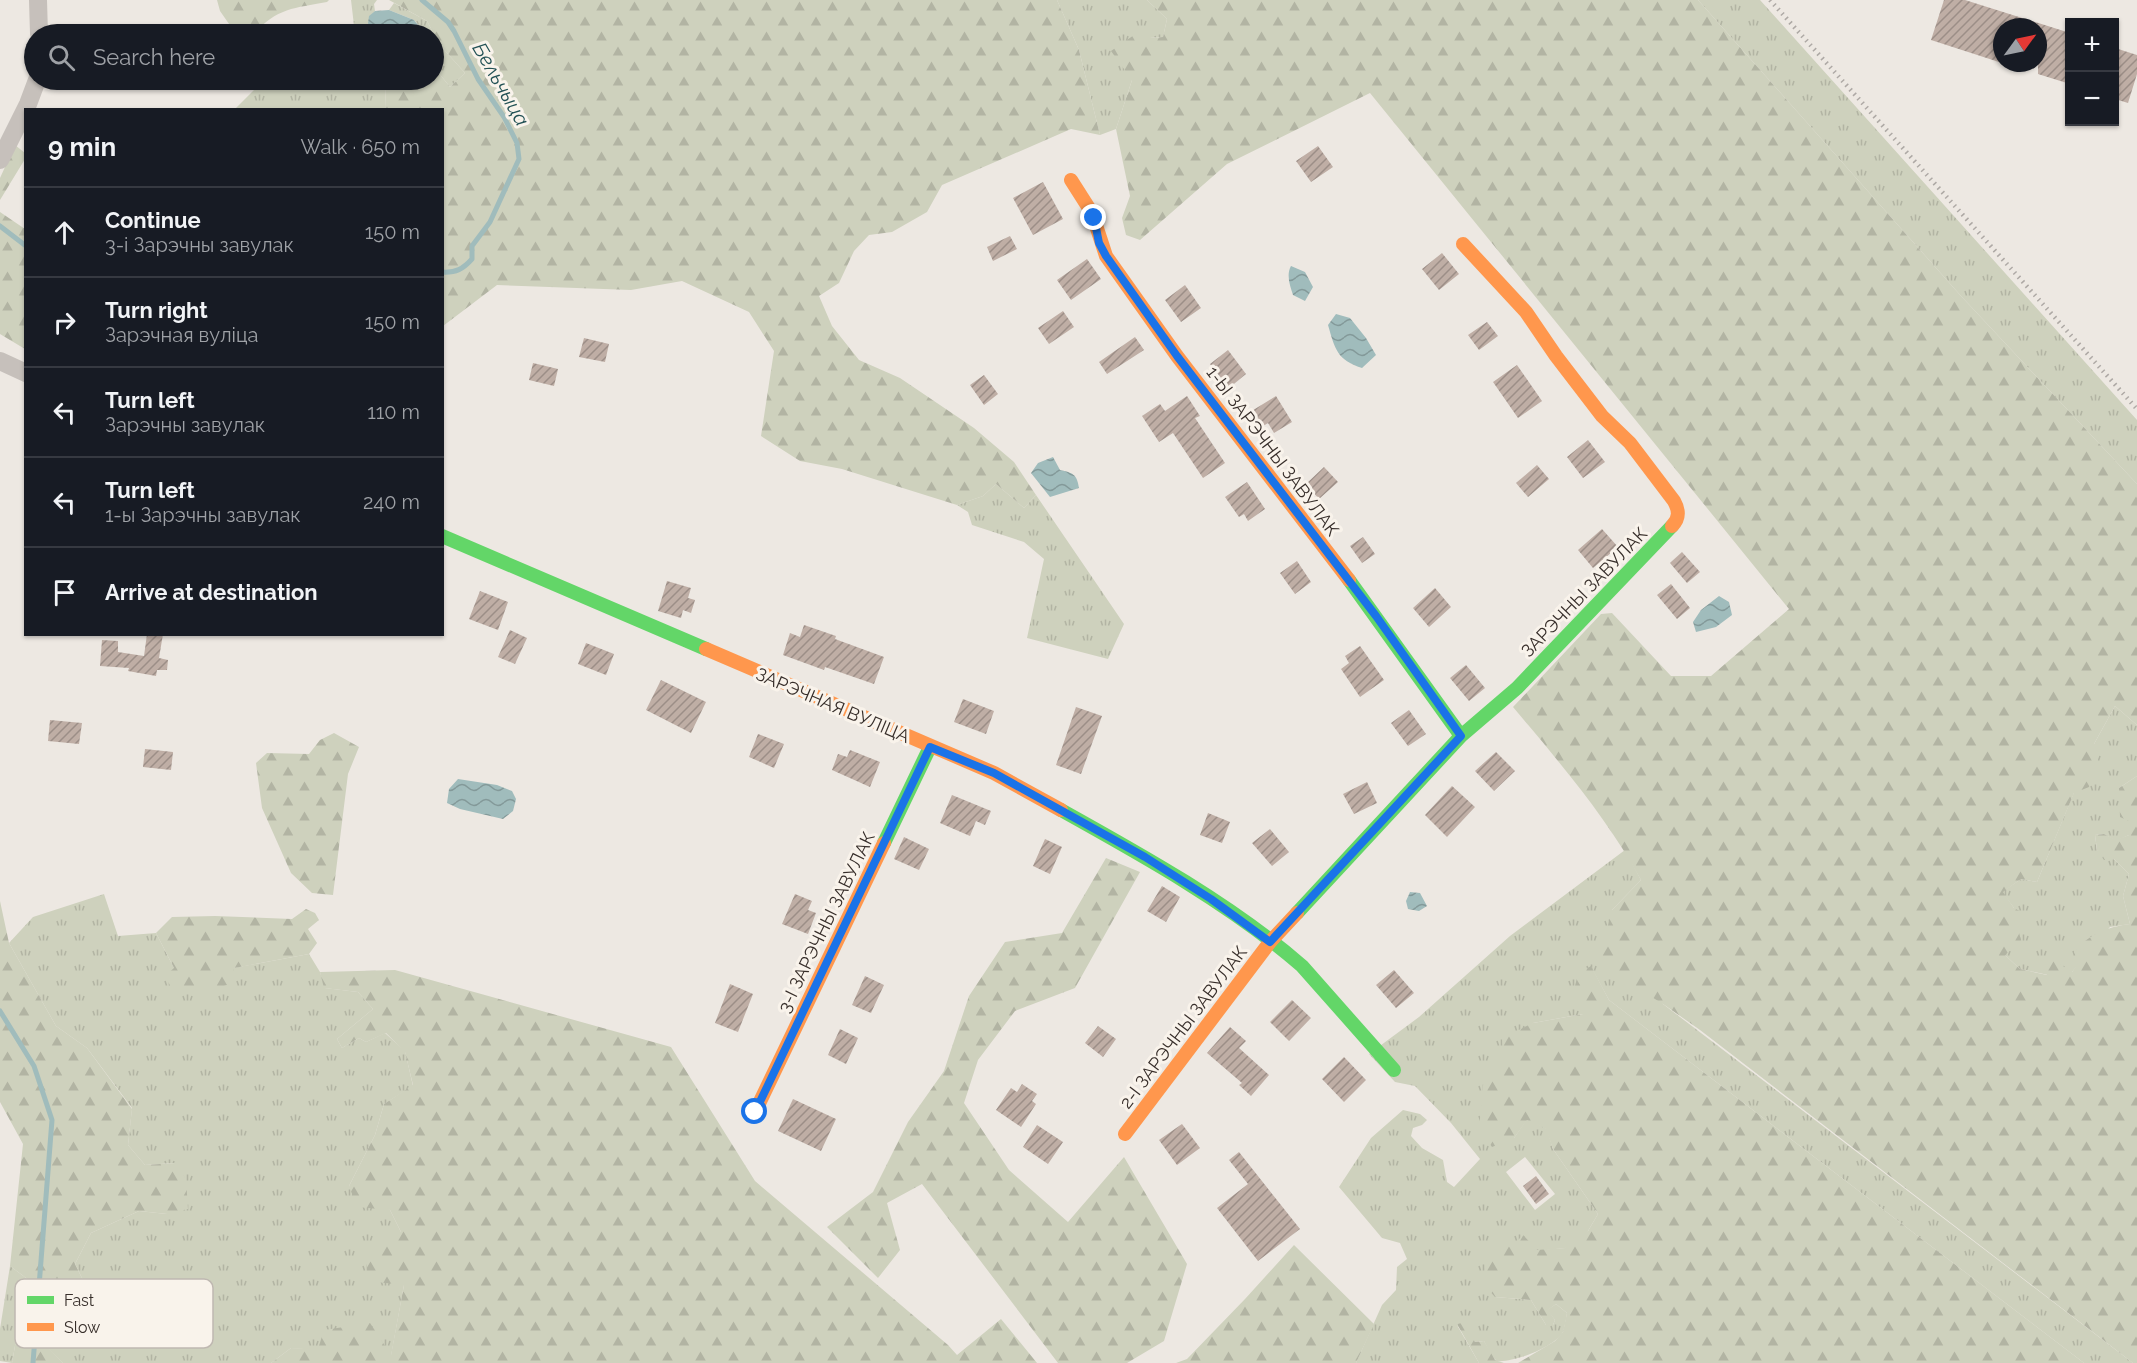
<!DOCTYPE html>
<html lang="en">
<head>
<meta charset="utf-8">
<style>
  :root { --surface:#171b24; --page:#242831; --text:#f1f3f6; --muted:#9ea1a6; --line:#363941 }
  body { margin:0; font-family:Raleway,sans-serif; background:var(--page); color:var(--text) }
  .controls { position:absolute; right:18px; top:18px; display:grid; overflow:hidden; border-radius:0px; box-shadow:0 2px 4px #0004 }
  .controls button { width:54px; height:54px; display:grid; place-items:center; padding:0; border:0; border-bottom:2px solid var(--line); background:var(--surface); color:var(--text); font:30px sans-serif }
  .compass { position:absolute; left:1993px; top:18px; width:54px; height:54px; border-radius:50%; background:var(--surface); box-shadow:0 2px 4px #0004; rotate:57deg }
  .stop { position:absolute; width:18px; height:18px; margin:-14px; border:4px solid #1a73e8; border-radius:50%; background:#fff }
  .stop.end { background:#1a73e8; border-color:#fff; box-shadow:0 2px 6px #0008 }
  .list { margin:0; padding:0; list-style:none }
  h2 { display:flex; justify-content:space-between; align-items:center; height:78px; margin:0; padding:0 24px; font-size:26px }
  h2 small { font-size:20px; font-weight:400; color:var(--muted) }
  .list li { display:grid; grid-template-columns:39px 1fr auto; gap:18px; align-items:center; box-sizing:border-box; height:90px; padding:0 24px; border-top:2px solid var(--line) }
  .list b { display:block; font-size:22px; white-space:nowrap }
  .list p { margin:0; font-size:20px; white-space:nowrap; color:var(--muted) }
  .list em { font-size:20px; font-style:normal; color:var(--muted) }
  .icon { flex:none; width:33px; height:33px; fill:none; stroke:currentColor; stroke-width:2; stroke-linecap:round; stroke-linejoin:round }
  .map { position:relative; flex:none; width:2137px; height:1363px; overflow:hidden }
  .search { position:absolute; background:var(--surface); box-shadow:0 2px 4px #0004; left:24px; top:24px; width:420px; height:66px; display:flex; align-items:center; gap:15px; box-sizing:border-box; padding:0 21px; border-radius:33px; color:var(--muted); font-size:22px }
  .panel { position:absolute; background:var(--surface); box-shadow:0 2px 4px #0004; left:24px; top:108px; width:420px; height:528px; border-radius:0px }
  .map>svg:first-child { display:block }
  .grass { fill:url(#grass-tufts); fill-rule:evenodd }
  .forest { fill:url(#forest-firs) }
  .water { fill:url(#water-waves) }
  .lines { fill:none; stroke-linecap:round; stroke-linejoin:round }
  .stream { stroke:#a0bcbc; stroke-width:5 }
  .building { fill:url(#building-hatch) }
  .street { stroke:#c6c0bb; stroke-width:18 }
  .fast { stroke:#63d668; stroke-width:14 }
  .slow { stroke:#ff974d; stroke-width:14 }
  .rail { stroke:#aea9a5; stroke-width:4.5; stroke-dasharray:1.5 4.5; stroke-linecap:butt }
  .route { stroke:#1a73e8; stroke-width:8 }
  .labels { text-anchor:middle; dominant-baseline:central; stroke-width:6; stroke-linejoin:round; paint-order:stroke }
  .street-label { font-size:18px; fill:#372e2a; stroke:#f9f3eb }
  .water-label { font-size:20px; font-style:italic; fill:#225155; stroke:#f9f3eb }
  .key { fill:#f9f3eb; stroke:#bfb8b1; stroke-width:1.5 }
  .key-label { font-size:16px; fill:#372e2a }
</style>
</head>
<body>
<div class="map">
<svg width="2137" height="1363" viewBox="0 0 2137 1363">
  <defs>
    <pattern id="grass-tufts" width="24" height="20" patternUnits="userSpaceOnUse" patternTransform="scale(1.5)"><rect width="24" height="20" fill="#ced1bd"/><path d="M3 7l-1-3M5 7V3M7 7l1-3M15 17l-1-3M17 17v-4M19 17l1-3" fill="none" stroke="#b2b4a3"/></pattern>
    <pattern id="forest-firs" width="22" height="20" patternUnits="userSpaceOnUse" patternTransform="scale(1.5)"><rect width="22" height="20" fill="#ced1bd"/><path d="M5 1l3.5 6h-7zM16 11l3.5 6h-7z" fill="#b2b4a3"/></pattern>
    <pattern id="water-waves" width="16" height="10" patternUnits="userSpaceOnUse" patternTransform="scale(1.5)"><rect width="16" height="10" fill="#a0bcbc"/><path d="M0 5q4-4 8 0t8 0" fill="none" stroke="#839999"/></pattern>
    <pattern id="building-hatch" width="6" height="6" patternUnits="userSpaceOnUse" patternTransform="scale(1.5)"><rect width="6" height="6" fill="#bfaea5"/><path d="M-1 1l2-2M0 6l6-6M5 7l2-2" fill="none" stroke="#9c8e87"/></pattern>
  </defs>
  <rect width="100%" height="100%" fill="#ede8e2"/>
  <path class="grass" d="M351,0H377L374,4L375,11L369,17L370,30L372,34H355Z
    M1057,0H1147L1167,19L1163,37L1150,38L1132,80L1116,129L1100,135L1079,50Z
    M1698,0H1760L2137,420V484L1961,296Z
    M394,3L427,21L439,44L465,73L450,87L434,67V34H422V29L414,20L389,10Z
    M264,80H389L385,84L386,109L234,110Z
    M996,484L1024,508L1036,495L1124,624L1108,659L1027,638L1044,559L1024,542L972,525L968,512L957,505L983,496Z
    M2115,706L2137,725V776L2119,788L2129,821V835L2116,841L2104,834L2095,835L2097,850L2114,859L2129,874L2123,896L2130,924L2110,927L2072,972L2048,975L2020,969L2005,955L2014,908L2002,892L2021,879L2037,882L2094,744Z
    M1625,850L1641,880L1612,910L1663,1004L2133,1363H2084L1609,1000L1591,967L1583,1014L1533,1023L1514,1138L1527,1119L1547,1129L1553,1149L1598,1214L1588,1231L1565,1248L1537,1251L1495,1297L1531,1300L1546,1325H1553L1555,1320L1547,1310L1556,1304L1567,1313C1566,1319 1565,1326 1563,1332C1555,1347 1513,1363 1497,1361C1491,1357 1487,1347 1484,1341L1475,1342L1457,1325L1479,1363H1356L1382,1305L1396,1290L1397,1267L1407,1259L1400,1243L1382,1238L1339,1187L1371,1138L1403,1110L1420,1114L1427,1120L1422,1125L1413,1128L1411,1136L1422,1148L1443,1160L1447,1182L1454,1187L1480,1159L1451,1123L1415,1086L1395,1082L1369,1054L1419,1017L1510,936ZM1525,1157L1555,1194L1535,1210L1506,1172Z
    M104,894L118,936L156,933L174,968H233L309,954L320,972L325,988L358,992L373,1009L337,1039L342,1048L359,1038L366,1042L385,1033L405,1051L413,1086L384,1104L375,1135L349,1186L390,1210L401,1232L404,1285L391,1356L291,1348L271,1363H63L39,1340H16L12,1363L0,1361V1329L10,1266L61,1304L96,1322L136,1323L155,1343L180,1348L186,1331L176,1307L83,1280L75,1264L91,1233L139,1211L167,1214L175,1163L145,1165L128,1145L132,1108L87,1048L56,1026L9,943L33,917Z"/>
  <path class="forest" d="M217,0H329L327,2C295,8 276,8 254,34H236L220,11Z
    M389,0H1057L1079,50L1100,135L1071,129L942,185L927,212L892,232L869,235L854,251L839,283L819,296L832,326L859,360L900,378L974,428L1014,462L1036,495L1024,508L996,484L983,496L957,505L842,469L800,461L761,436L774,351L749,312L682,281L631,290L497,285L443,326L442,110L386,109L385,84L389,80H434V67L450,87L465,73L439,44L427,21Z
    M1147,0H1698L1961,296L2137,484V725L2115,706L2094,744L2099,755L2089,787L2074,793L2037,882L2021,879L2003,892L2014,908L2025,914L2018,928L2021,941L2005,955L2020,969L2047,975L2046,962L2054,960L2072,972L2079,962L2074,952C2089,934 2107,927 2130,924L2123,896L2129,874L2114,859L2104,860L2097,850L2095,835L2104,834L2116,840L2129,835V821L2120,817L2119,788L2137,776V1363H2133L1700,1030L1663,1004L1615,974L1600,957L1612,910L1641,880C1606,816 1559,762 1513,707L1601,614L1612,613L1671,676H1711L1789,609L1370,93L1227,164L1140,240L1126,235L1122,218L1130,196L1116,129L1132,80L1111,51L1137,33L1150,38L1163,37L1167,19Z
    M15,145L25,153V159L0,200V178Z
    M0,212L25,229V349L0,334Z
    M334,733L359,747L348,774L333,895L312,893L291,873L262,808L256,763L267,753L309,754L320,740Z
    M1106,858L1140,872L1075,988L1015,1011L978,1060L964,1103L1009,1170L1068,1222L1124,1157L1187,1264L1164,1341L1127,1363H1058L922,1184L887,1203L900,1250L878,1278L827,1227L873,1192L908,1122L944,1071L969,996L1005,942L1062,933Z
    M0,901L9,943L56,1026L87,1048L132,1109L128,1145L145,1165L175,1163L186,1179L188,1209L167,1214L139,1211L91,1233L75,1264L83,1280L176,1307L187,1331L180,1348L155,1343L136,1323L96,1322L61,1304L10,1266L23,1144L0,1102Z
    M306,909L315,913L319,920L308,929L317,943L309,954L234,968L230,984L208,991H173L165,976L174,968L156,933L172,917L215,916L292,919Z
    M1591,966L1609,1000L2084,1363H1518L1555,1341L1563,1332L1567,1313L1556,1304L1548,1310L1555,1320L1553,1325H1546L1531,1300L1495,1297L1486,1287L1484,1251L1499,1241L1511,1247L1523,1235L1537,1250L1565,1248L1567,1235L1588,1231L1598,1214L1553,1149L1546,1129L1527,1120L1514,1138L1492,1147L1479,1129L1484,1075L1504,1057L1502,1038L1533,1023L1583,1014L1575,986L1578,974Z
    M395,970L671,1047L755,1181L948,1345L957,1355L1001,1319L1037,1363H271L291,1348L318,1349L324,1330L370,1323L391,1355L404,1285L367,1281V1259L401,1232L390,1210L357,1207L349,1186L375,1135L384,1104L413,1085L405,1052L386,1033L366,1042L359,1038L342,1048L337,1039L373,1009L358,992L324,988L320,972Z
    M1294,1245L1374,1324L1356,1363H1176L1187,1359L1245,1299Z
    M1462,1323L1475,1342L1484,1341L1495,1360L1504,1363H1479L1457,1324Z
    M16,1340H40L63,1363H12Z"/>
  <path class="water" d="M389,10L414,20L422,30V34H372L368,23L369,16L375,11Z
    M1291,266L1305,272L1313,287L1305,301L1293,295C1290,286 1286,275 1291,266Z
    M1336,314L1350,318L1366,338L1376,355L1362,368C1337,360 1335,349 1328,325Z
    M1053,457L1060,470C1073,473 1077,474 1079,488L1050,497L1031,473L1038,463Z
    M1719,596L1729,602L1732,615L1716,627L1696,632L1693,622L1701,610Z
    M458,779L497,785L512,791L516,799L513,811L503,819L460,809L447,803L449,789Z
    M1410,892L1420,893L1427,906L1419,911L1408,909L1406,901Z"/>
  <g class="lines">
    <path class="stream" d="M422,0L448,22L454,31L478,79L504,117L517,143L519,159L490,222L472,246V259C463,269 456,273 442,272
      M0,226L26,246
      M0,1011L34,1066L52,1120L33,1363"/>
  </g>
  <path class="building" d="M1944,0H1965L2070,33V84L2038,74V27H2002V63L1931,40Z
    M2115,48L2137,55V74L2128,103L2115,99Z
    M1318,146L1333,167L1311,182L1296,161Z
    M1043,182L1063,219L1033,235L1013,198Z
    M1010,236L1017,249L993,261L987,247Z
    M1442,253L1459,274L1439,290L1422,269Z
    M1087,259L1101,279L1071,300L1057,280Z
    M1185,285L1201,308L1181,322L1165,300Z
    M1063,311L1074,327L1049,344L1038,328Z
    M1487,322L1498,336L1479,350L1468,335Z
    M1135,337L1144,350L1107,374L1099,362Z
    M584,338L609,344L605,362L579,357Z
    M1228,350L1246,374L1229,388L1210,364Z
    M533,363L558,369L554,386L529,380Z
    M1517,365L1542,401L1518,418L1493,382Z
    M984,375L998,394L984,405L970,385Z
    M1187,396L1200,416L1195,418L1225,463L1203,478L1173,433L1159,442L1142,416L1160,404L1165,411Z
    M1276,396L1292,422L1274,433L1268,423L1260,428L1250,412Z
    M1588,440L1605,462L1583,478L1567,457Z
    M1537,465L1549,479L1528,497L1516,483Z
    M1324,467L1338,482L1319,499L1306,484Z
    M1247,482L1265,509L1248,521L1244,514L1239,517L1225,497Z
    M1602,529L1618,547L1593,568L1578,550Z
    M1363,537L1375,554L1362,563L1350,546Z
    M1682,552L1700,572L1687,583L1670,563Z
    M1297,561L1311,582L1295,594L1280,573Z
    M667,581L691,588L688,598L695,600L691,613L683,610L681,618L658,611Z
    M1671,584L1690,608L1677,619L1657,595Z
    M1435,588L1451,607L1429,627L1413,608Z
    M480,591L508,602L498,630L469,619Z
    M804,625L836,636L835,639L884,657L874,684L825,667L824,670L783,655L790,633L800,637Z
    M510,630L527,638L515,664L498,657Z
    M147,634H163L159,658L168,660L167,670H157L156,676L128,671L129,668L100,666L102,640L118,641V652L144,656Z
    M586,643L614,654L606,675L578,664Z
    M1360,646L1384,680L1360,697L1341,669L1349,663L1345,656Z
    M1466,665L1485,688L1469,701L1450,678Z
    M661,680L706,702L691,733L646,710Z
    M963,699L994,711L986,734L954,722Z
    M1076,707L1102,716L1081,774L1056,765Z
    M1409,710L1426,734L1408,746L1391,723Z
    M50,720L82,723L79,744L48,741Z
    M758,734L784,744L774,768L749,757Z
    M145,749L173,752L171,770L143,767Z
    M850,750L880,762L870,787L832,770L838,754L847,757Z
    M1496,752L1515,771L1494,791L1475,771Z
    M1367,782L1377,803L1354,814L1343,794Z
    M1452,786L1475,807L1447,837L1425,815Z
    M952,795L991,811L985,825L976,821L970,836L940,823Z
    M1208,813L1230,822L1222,843L1200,835Z
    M1270,829L1289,852L1272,866L1252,843Z
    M904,837L929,849L919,870L894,859Z
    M1045,839L1062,847L1050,874L1033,866Z
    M1162,886L1180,897L1166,922L1147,911Z
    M795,894L812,901L808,910L816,913L808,934L782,924Z
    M1394,970L1414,993L1396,1008L1376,985Z
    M865,976L884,985L871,1013L852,1005Z
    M730,984L753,994L738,1032L715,1023Z
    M1292,1000L1311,1018L1289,1041L1270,1022Z
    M1098,1026L1116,1039L1103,1057L1085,1043Z
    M1230,1027L1246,1041L1239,1048L1269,1075L1251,1096L1239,1085L1242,1083L1207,1053Z
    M840,1029L858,1038L846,1064L828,1055Z
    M1344,1057L1366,1080L1344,1102L1322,1079Z
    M1022,1084L1037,1094L1032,1101L1036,1104L1021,1127L996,1110L1011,1088L1017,1092Z
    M793,1099L836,1119L821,1151L778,1131Z
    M1182,1124L1200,1148L1177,1165L1159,1140Z
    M1037,1125L1063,1142L1048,1164L1023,1147Z
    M1239,1152L1300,1229L1258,1261L1217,1208L1248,1184L1229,1160Z
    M1536,1176L1549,1194L1536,1204L1523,1186Z"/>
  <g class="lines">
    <path class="street" d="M38,0L39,34
      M0,160L28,104L37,80
      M0,361L26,373"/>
    <path class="fast" d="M442,536L706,649
      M1349,580L1461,736
      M1061,810C1142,855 1232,905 1302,966L1394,1070
      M884,843L930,747
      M1297,913L1461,736L1517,688L1672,526"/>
    <path class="slow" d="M1071,180L1092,213L1106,256L1177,356L1349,580
      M1463,244L1526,312L1556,356L1602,416L1630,443L1674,501C1679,510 1680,518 1672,526
      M706,649L994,773L1061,810
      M755,1112L884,843
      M1125,1134L1270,942L1297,913"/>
    <path class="rail" d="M1770,0L2137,409"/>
  </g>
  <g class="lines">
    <path class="route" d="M755,1112L930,747L994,773L1145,857L1211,899L1270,942L1461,736L1376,616L1177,356L1106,256L1099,243L1094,218"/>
  </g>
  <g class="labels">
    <g class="street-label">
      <text transform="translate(1273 451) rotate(53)">1-Ы ЗАРЭЧНЫ ЗАВУЛАК</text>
      <text transform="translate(1584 592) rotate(-46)">ЗАРЭЧНЫ ЗАВУЛАК</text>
      <text transform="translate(833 705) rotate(23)">ЗАРЭЧНАЯ ВУЛІЦА</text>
      <text transform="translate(826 922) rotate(-64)">3-І ЗАРЭЧНЫ ЗАВУЛАК</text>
      <text transform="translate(1183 1027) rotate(-53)">2-І ЗАРЭЧНЫ ЗАВУЛАК</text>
    </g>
    <g class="water-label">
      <text transform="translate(501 84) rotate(60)">Бельчыца</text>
    </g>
  </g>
  <rect x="15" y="1279" width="198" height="69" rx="9" class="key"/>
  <rect x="27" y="1296" width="27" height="8" fill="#63d668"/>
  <rect x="27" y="1323" width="27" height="8" fill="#ff974d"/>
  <g class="key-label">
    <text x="64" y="1306">Fast</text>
    <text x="64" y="1333">Slow</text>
  </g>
</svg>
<div class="controls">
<button>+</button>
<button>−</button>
</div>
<svg class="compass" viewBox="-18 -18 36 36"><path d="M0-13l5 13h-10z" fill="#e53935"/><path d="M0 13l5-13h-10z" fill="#9ea1a6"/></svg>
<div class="stop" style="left:755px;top:1112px"></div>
<div class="stop end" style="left:1094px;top:218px"></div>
<div class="search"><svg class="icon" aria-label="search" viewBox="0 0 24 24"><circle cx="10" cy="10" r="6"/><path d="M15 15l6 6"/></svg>Search here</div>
<section class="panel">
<h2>9 min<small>Walk · 650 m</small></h2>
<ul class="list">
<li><svg class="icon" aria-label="ahead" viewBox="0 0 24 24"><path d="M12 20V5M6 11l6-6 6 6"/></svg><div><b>Continue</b><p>3-і Зарэчны завулак</p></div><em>150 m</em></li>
<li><svg class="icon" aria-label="right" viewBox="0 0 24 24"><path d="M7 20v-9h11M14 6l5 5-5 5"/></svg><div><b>Turn right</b><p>Зарэчная вуліца</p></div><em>150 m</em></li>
<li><svg class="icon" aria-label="left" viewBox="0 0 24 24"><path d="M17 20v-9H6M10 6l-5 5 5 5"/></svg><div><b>Turn left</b><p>Зарэчны завулак</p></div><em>110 m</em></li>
<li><svg class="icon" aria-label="left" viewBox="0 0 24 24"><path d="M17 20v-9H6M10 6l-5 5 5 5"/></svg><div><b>Turn left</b><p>1-ы Зарэчны завулак</p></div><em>240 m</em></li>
<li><svg class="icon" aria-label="arrive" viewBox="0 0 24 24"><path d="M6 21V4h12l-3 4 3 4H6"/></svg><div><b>Arrive at destination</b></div></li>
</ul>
</section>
</div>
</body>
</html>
